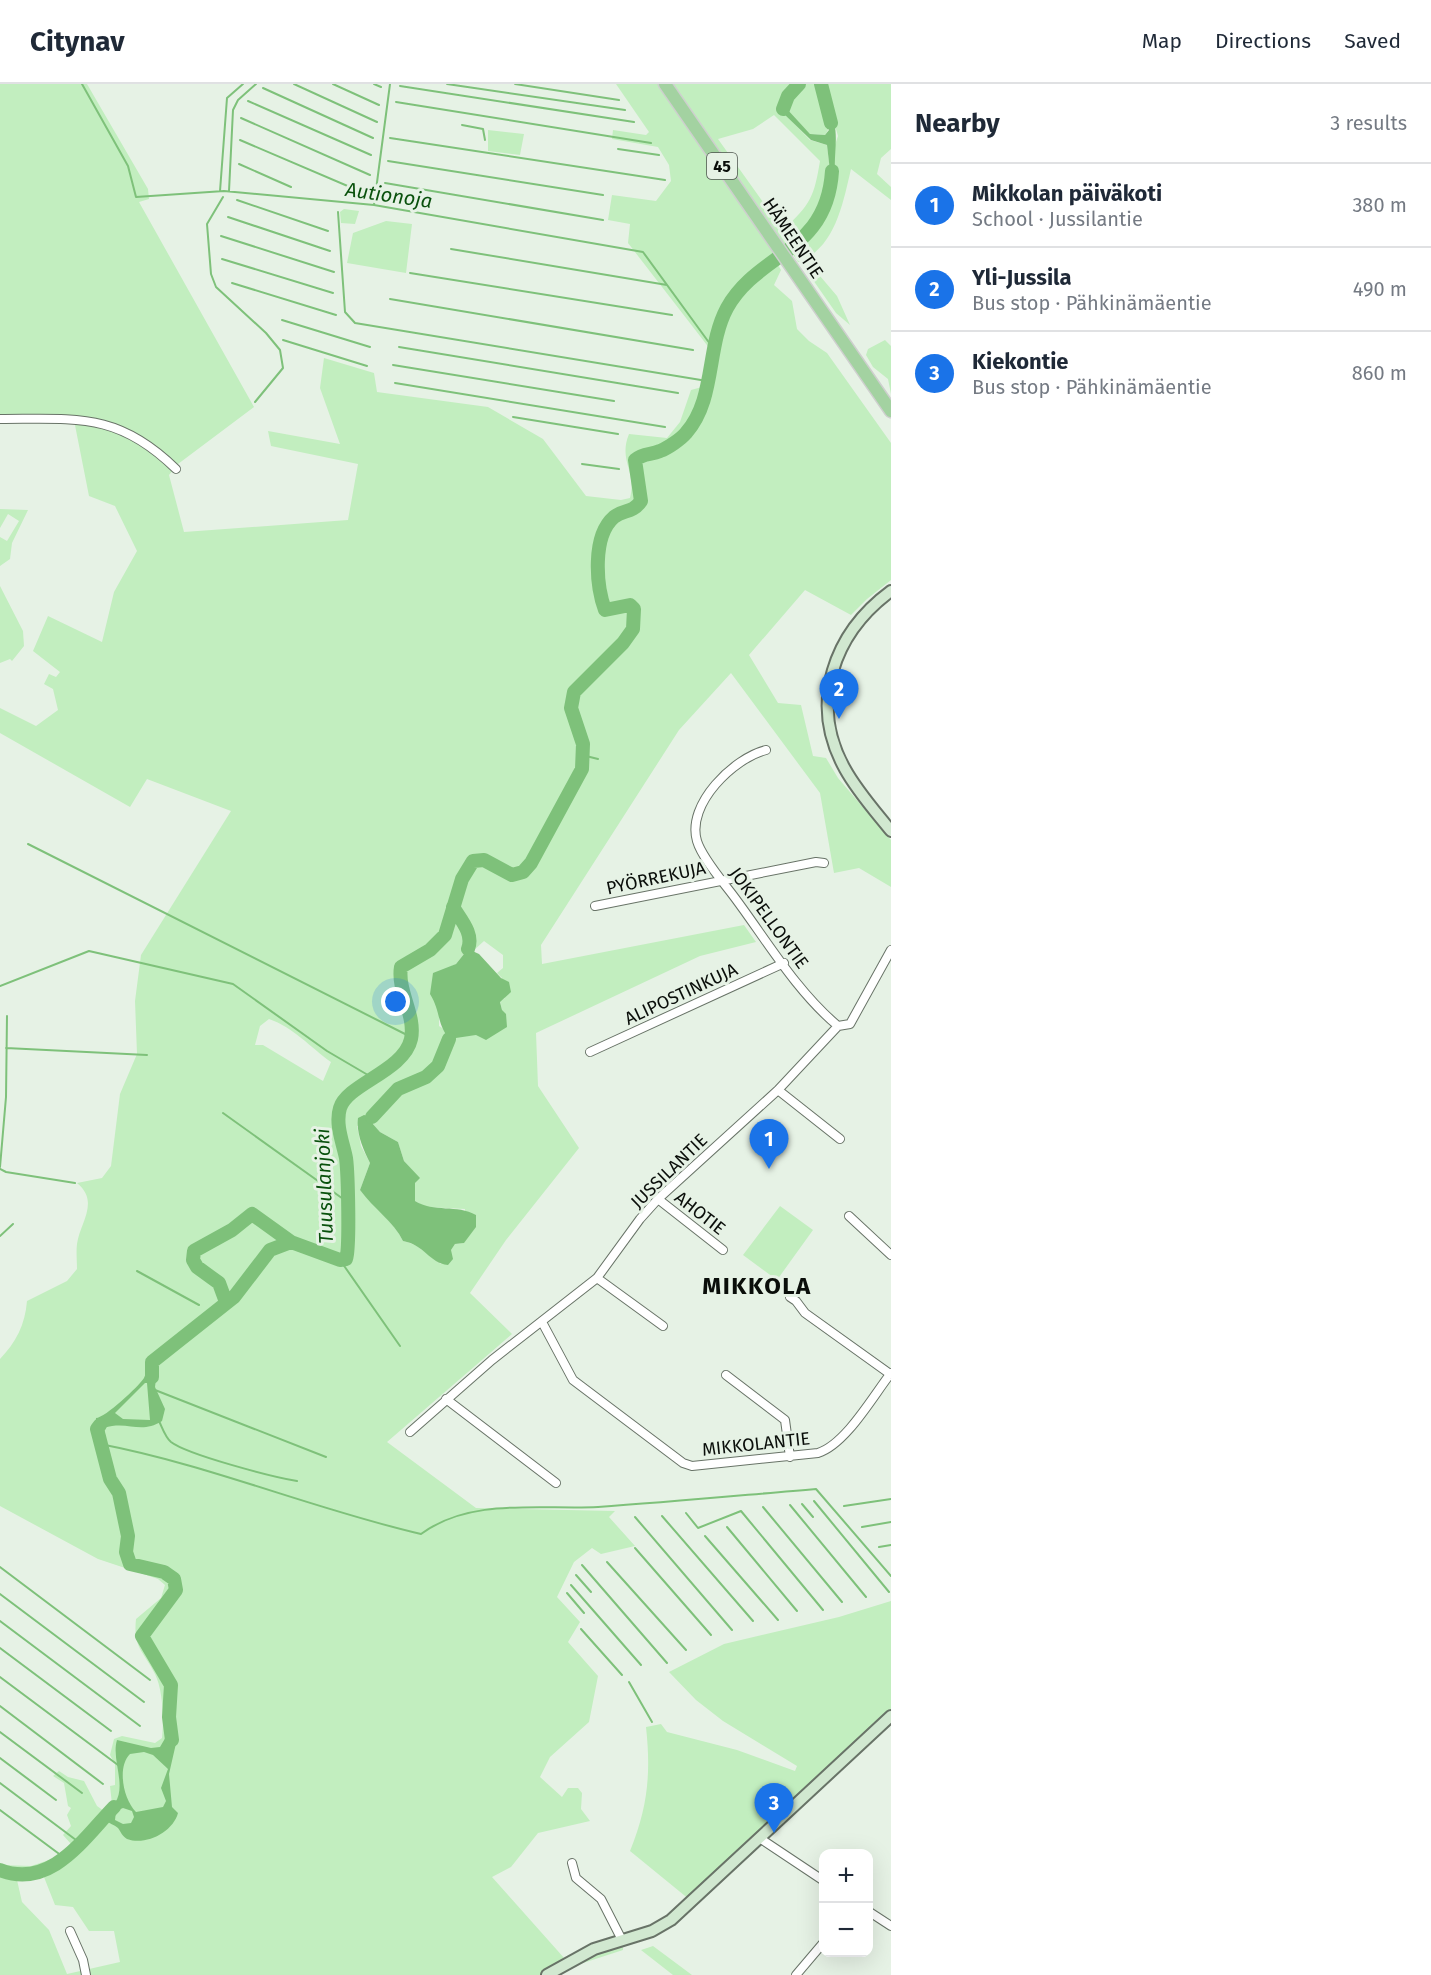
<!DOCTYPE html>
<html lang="en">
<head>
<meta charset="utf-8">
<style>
  :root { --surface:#fff; --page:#f6f6f7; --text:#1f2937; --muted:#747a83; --line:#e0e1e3; --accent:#1a73e8 }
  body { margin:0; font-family:"Fira Sans",sans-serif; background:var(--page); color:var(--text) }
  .controls { position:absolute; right:18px; bottom:18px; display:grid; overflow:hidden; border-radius:12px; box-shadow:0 6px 24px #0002 }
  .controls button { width:54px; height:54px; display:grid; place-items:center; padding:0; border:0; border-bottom:2px solid var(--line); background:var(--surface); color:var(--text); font:30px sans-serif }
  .you { position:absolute; left:396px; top:918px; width:21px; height:21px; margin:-15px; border:4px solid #fff; border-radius:50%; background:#1a73e8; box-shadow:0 0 0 9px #1a73e833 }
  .badge { display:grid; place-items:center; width:39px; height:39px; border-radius:50%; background:var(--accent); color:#fff; font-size:20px; font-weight:700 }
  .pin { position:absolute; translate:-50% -50px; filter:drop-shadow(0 2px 3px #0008) }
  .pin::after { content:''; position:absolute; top:32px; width:21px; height:18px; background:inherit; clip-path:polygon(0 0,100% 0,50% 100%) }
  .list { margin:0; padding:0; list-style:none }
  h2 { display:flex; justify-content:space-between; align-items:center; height:78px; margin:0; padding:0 24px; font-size:26px }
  h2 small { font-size:20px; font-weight:400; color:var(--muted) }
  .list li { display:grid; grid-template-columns:39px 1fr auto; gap:18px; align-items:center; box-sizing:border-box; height:84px; padding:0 24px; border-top:2px solid var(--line) }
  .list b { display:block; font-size:22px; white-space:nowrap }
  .list p { margin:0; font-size:20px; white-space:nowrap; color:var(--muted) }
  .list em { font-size:20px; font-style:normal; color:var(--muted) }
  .map { position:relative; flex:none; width:891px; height:1891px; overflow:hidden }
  header { display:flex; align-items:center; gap:36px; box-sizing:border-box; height:84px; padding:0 30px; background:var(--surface); border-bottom:2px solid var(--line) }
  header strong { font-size:28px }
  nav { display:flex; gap:33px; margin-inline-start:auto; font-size:21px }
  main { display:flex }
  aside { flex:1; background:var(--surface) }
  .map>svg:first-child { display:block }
  .green { fill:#c2eebf; fill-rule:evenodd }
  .water { fill:#7ec17a; fill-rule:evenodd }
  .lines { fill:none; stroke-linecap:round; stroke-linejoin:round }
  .stream { stroke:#7ec17a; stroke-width:2 }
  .river { stroke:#7ec17a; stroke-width:14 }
  .street-casing { stroke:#687367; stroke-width:10 }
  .secondary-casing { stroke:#687367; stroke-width:14 }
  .primary-casing { stroke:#cecfce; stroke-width:15 }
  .street { stroke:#fff; stroke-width:8 }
  .secondary { stroke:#d1e8d0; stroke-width:10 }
  .primary { stroke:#a3d2a1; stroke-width:12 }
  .labels { text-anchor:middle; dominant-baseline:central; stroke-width:6; stroke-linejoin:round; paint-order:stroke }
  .shield { fill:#e6f2e5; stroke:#4c524c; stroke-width:1.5 }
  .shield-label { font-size:16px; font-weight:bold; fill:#0a0e0a }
  .street-label { font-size:18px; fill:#0a0e0a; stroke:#e6f2e5 }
  .water-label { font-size:20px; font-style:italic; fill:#09510c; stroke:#e6f2e5 }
  .district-label { font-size:24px; font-weight:bold; letter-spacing:1.5px; fill:#0a0e0a; stroke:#e6f2e5 }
</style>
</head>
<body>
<header>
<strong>Citynav</strong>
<nav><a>Map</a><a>Directions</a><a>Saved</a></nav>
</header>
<main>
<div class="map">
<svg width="891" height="1891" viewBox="0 0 891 1891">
  <rect width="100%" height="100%" fill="#e6f2e5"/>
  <path class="green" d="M0,0H87L148,105L149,115L139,118L254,323L178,380L169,391L184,448L348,436L358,380L271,362L268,347L340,360L320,304L324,274L374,289L377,308L488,323L543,355L586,412L621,416L630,414C637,387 618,377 629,350L667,354L680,338L691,306L702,303L710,265L628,159L630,140L608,136L612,111L656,117L671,97L669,81L658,63L612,55L613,46L646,51L649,48L616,0H796L791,6L799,0H821C825,15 836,38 825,51L810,50L788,28H783L810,56L827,61L830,86L835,87L834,64L838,52L823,0H891V65L881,74L877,90L891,103V116L851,85C843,119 835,165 798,178L789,165L775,176L781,186L774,201L792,217L797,245L809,257L827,269L891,359V496L867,515L851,531L805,506L749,571L778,619L801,621L813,672L826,674L838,694L891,756V803L859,784L834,789L820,709L731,589L679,646L541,861L542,880L744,841L756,858L700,872L536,949L538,1002L579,1064L506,1156L470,1209L512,1250L387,1358L476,1424L615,1427L609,1433L635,1462L601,1470L592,1464L574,1478L557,1513L580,1538L568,1558L598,1592L589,1638L550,1673L540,1693L562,1713L568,1704H578L582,1709L581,1725L590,1737L538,1749L511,1783L492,1793L565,1875L541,1891H0V1781L31,1782L64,1771L71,1760L63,1751L71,1742L67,1731L71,1724L68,1722L64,1699L53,1692L59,1687L68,1693L84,1697L97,1722L104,1727L112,1720L110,1702L115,1701V1680L110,1671L114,1655L122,1652L155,1659L162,1654C164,1636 163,1606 155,1590C143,1566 133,1564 136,1535L161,1514L165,1501L158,1495L98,1475L0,1422V1275C16,1258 25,1241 27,1217L67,1197L77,1185C77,1177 76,1168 77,1160C80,1138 100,1118 77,1099L102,1094L111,1082L120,1010L137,970L135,917L141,871L231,727L147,695L130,723L0,649V624L36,642L58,626L53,605L44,600L49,590L56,593L60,588L33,567L48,532L102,558L114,508L137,467L115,422L89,412L73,331H0ZM774,31L820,77C814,113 811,120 783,146L718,55L753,45ZM484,857L503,871V884L497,889L502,894L505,914L500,917L502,926L476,951L455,952L439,942V924L446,885L456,880L468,865L473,867ZM269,935C293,943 310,963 331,978L323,997L263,961H255L260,942ZM372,1039L380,1048L398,1058L404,1077L419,1094L415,1099V1117L425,1123L465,1125L464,1159L455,1160L441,1180C427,1171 419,1160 403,1157C394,1138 374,1124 360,1106L370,1079L361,1062L357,1042ZM42,1788L55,1821L73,1823L89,1847H114L120,1878L67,1890L49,1846L22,1818L17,1796Z
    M488,46L524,50L520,71L488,67Z
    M344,125L359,127L355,140L341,139L340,128Z
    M386,137L412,140L406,189L347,179L353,149Z
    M809,179L837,212L850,241L836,229L804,183Z
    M885,256L891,262V310L888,295L873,283L866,271L868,265Z
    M0,425L28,426L12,459L10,475L0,482V453L7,457L19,437L8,430L0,444Z
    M0,502L23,547L24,562L12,577L10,575L0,579Z
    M780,1122L813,1146L777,1196L743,1171Z
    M891,1517V1625L806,1702L755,1754L717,1785L715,1793L690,1816L630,1767C648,1723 651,1689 646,1643L661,1640L667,1648L737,1666L795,1687L797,1682L723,1637L696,1616L669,1588L724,1560L839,1533Z
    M623,1861V1866L580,1880V1877L600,1867Z
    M653,1862L692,1891H673L641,1866Z"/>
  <path class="water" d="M786,24L810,50L825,51L829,46V39L834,38C838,54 834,70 835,87H830L827,61L811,56L783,29Z
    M468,865L479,870L501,894L509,898L511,908L500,918L502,926L506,930L507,943L486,956L476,951L449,955C436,937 441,928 430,910L433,889L456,880Z
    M364,1031L372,1033V1039L380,1048L398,1058L404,1077L420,1094L415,1099V1117C434,1129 457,1120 476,1131V1143L464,1159L455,1160L451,1166L453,1175L448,1181C429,1179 425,1161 403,1157C394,1138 373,1124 360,1106L370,1079C363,1065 356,1049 358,1034Z
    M150,1275L158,1278L155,1303L165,1325L162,1337C140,1351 128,1336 104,1344L106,1356L95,1357L96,1334C105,1334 139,1302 144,1294C147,1288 148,1281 150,1275ZM145,1299H147L150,1336L123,1335L115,1329Z
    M168,1639L172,1640L177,1655L169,1690L172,1723L178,1729C173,1748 146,1762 127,1755C122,1752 121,1748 118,1744C113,1740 106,1738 102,1734C106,1729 111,1724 115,1719C127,1701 111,1675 117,1656L151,1664L160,1663L167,1651ZM144,1668L153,1671L168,1685L161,1704L166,1717L163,1723L136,1728C123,1715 117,1683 130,1670ZM123,1724L132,1727L134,1733L131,1739L123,1740L115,1736L116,1727Z"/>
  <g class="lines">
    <path class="stream" d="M82,0L128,82L136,113L224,107L374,121L643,168L713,264
      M294,0L377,38
      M333,0L379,21
      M374,0L381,3
      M447,0L625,26
      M515,0L619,16
      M400,2L634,38
      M263,4L373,54
      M248,17L371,71
      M396,18L651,59
      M241,34L370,91
      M462,41L483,45L485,56
      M390,54L665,96
      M240,56L364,109
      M618,65L659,71
      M388,77L603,111
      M239,80L291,103
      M385,99L603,136
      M220,107L227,14L243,0
      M229,107L233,26L238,16L256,0
      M223,113L207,140L211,190L216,203L266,249L280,266L283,284L255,318
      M237,116L328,147
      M374,121L390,0
      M338,128L345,228L355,239L707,297
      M228,133L330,167
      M221,152L334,188
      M451,165L667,201
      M222,175L333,209
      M410,189L672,231
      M232,199L336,231
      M390,215L693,266
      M282,236L370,263
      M283,256L367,282
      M399,263L678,309
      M393,281L614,317
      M395,299L665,343
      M513,333L618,350
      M582,380L619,385
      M582,671L598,675
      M28,760L411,953
      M0,902L89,867L233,900L327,967L373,994
      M6,964L147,971
      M223,1029L346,1117
      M0,1083L6,1013L7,932
      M0,1085L6,1088L75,1099
      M0,1152L13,1140
      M340,1176L400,1262
      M137,1187L199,1221
      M155,1306L326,1373
      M159,1337C162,1343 165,1353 171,1358C188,1371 273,1393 297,1397
      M100,1360C210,1381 313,1425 421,1450C471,1413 541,1426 598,1423C671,1418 744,1411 816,1405L891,1492
      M814,1417L889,1508
      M802,1420L813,1433
      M790,1421L866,1513
      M844,1422L891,1415
      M763,1423L842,1518
      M686,1429L698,1444L741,1427L823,1526
      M662,1432L753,1537
      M635,1433L732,1546
      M727,1443L797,1527
      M862,1443L891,1438
      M705,1452L778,1536
      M879,1463L891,1461
      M635,1464L711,1551
      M607,1478L686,1566
      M582,1481L667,1579
      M0,1483L150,1596
      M576,1491L591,1508
      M571,1501L641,1581
      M567,1509L584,1529
      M0,1510L144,1618
      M0,1537L140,1642
      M581,1545L622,1591
      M0,1564L111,1647
      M0,1593L118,1681
      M629,1598L652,1638
      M0,1622L103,1700
      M0,1648L82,1709
      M0,1674L56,1716
      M0,1699L80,1759
      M0,1726L66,1775"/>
    <path class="river" d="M821,0L831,39
      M783,25L788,12L799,0
      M453,823C461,836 474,850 468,865
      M372,1033L398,1005L426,993L438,982L449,955
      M226,1218L219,1199L197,1183L193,1176L194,1167L232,1146L252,1130L291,1158
      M152,1293V1278L234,1213L270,1166L291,1158L340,1176L346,1175C350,1165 348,1089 346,1074C343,1059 335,1040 340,1024C347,1000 404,987 411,955C416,931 397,907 401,883L430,866L445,851L462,795L473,777L484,776L512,791L523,788L531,779L582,685L583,660L571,624L574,608L623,559L633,545L634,525L630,521L605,526C596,501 592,452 614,433C624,425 632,430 641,417L635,376C643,369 651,371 660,367C668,364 681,355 686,349C716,315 706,263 727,224C758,168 827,169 832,87
      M100,1341L97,1345L110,1395L119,1409L128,1452L126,1468L130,1480L164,1488L174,1495L176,1506L142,1552L171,1601L169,1633L172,1656
      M0,1786C51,1806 84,1754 114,1723"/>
    <g class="street-casing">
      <path id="street" d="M0,335C77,335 118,328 176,385
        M766,666C734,674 686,720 697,757C702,774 724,799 735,814C767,857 797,908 838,942
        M595,822L816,778L824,779
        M590,968L784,879
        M778,1006L840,1055
        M658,1115L723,1166
        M849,1132L891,1171
        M597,1194L663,1242
        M790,1213L796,1217L805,1229L890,1290
        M542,1238L573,1296L683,1379L692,1382L818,1369C846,1360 873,1312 891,1289
        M726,1291L785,1336L790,1373
        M446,1315L556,1399
        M410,1348L492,1276L597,1194L640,1135L658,1115L778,1006L838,942L850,940L891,866
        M761,1755L824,1797
        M572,1779L576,1794L601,1815L622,1856
        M868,1827L891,1842
        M70,1847L83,1876L86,1891
        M796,1891L824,1858"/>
    </g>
    <g class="secondary-casing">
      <path id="secondary" d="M891,507C834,549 808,619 845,685C857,707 875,727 891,747
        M547,1891L594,1865L652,1847L671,1836L891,1632"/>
    </g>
    <g class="primary-casing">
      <path id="primary" d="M665,0L891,327"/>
    </g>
    <use href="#street" class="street"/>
    <use href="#secondary" class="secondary"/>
    <use href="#primary" class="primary"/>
  </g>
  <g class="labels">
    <rect class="shield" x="707" y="69" width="30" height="26" rx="4.5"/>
    <g class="shield-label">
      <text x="722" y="82">45</text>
    </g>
    <g class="street-label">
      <text transform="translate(793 154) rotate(56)">HÄMEENTIE</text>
      <text transform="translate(656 794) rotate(-12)">PYÖRREKUJA</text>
      <text transform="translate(769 834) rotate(54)">JOKIPELLONTIE</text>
      <text transform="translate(681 910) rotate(-25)">ALIPOSTINKUJA</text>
      <text transform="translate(669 1087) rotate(-44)">JUSSILANTIE</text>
      <text transform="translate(700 1129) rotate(38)">AHOTIE</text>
      <text transform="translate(756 1360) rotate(-6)">MIKKOLANTIE</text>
    </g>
    <g class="water-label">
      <text transform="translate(389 111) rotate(8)">Autionoja</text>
      <text transform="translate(324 1102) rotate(-92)">Tuusulanjoki</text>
    </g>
    <g class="district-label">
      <text x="757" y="1202">MIKKOLA</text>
    </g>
  </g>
</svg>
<div class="controls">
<button>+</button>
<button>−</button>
</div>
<div class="you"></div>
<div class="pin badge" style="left:769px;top:1085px">1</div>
<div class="pin badge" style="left:839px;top:635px">2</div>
<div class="pin badge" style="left:774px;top:1749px">3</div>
</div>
<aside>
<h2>Nearby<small>3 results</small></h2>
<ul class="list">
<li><span class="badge">1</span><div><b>Mikkolan päiväkoti</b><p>School · Jussilantie</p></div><em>380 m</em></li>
<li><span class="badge">2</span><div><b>Yli-Jussila</b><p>Bus stop · Pähkinämäentie</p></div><em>490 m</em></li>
<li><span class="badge">3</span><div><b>Kiekontie</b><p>Bus stop · Pähkinämäentie</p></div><em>860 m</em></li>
</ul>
</aside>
</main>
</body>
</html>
